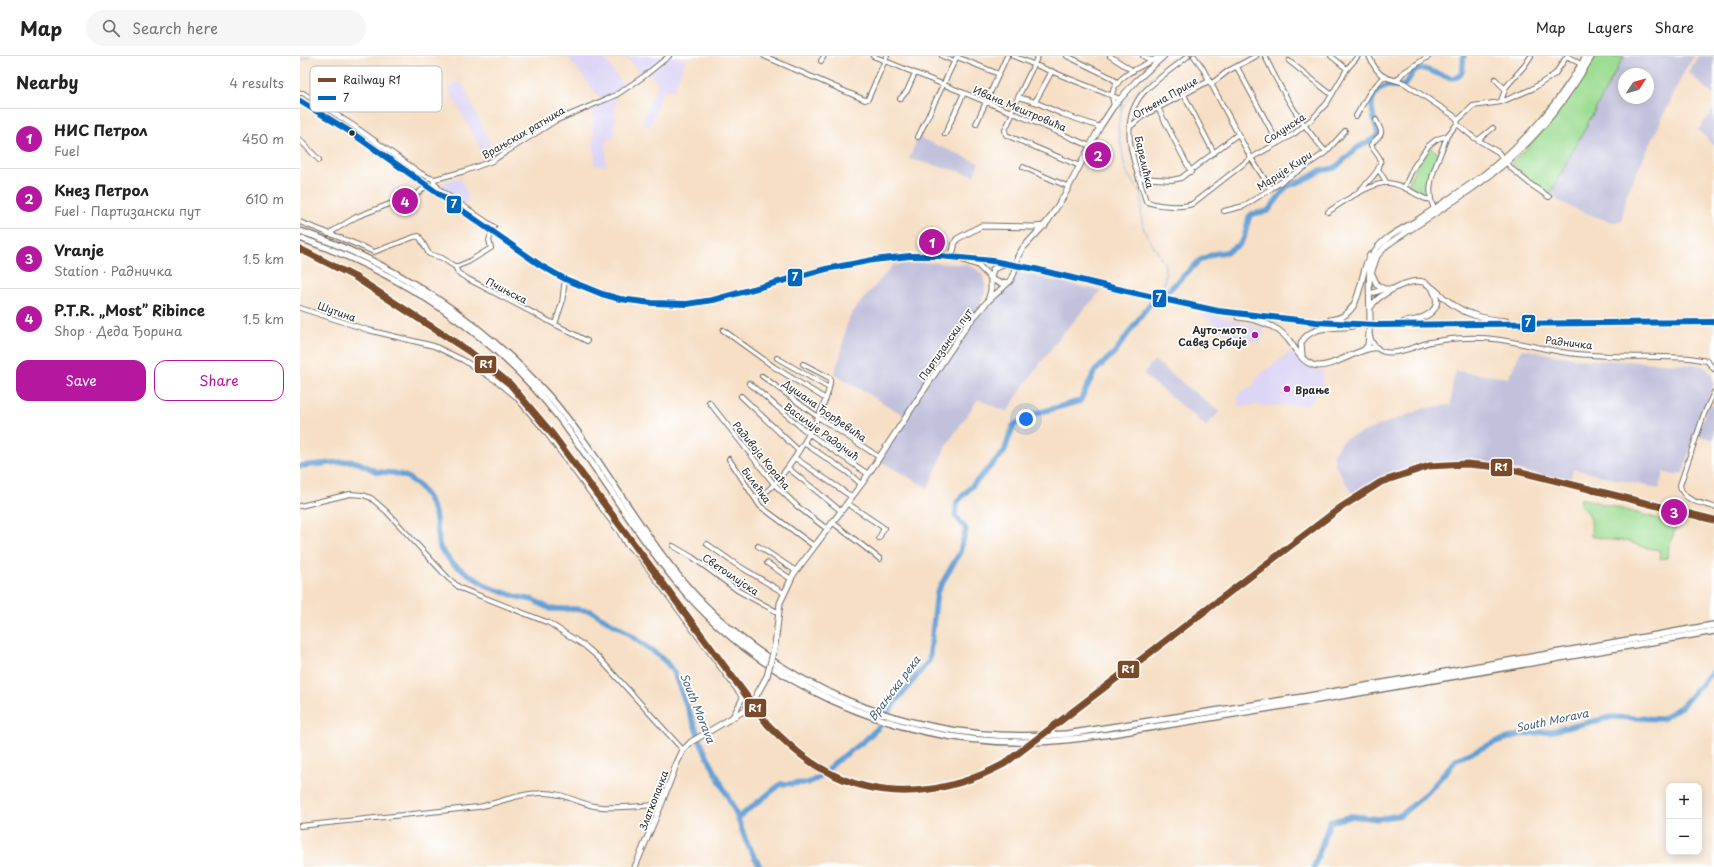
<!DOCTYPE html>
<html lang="en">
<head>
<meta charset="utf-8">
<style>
  :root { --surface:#fff; --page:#f6f6f6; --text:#222; --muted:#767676; --line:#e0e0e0; --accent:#b5179e }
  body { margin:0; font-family:"Playpen Sans",sans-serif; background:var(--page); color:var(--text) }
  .controls { position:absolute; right:12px; bottom:12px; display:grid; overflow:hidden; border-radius:8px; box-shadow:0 2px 10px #0003 }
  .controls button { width:36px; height:36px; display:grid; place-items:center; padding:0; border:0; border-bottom:1px solid var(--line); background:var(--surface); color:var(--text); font:20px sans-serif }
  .compass { position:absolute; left:1318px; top:12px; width:36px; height:36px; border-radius:50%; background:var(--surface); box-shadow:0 2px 10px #0003; rotate:54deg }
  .you { position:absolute; left:726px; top:363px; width:14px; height:14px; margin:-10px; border:3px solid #fff; border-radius:50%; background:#1a73e8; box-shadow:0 0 0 6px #1a73e833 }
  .badge { display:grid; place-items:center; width:26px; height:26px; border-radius:50%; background:var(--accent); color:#fff; font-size:13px; font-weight:700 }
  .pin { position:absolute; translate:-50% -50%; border:2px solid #fff; box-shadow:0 1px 4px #0006 }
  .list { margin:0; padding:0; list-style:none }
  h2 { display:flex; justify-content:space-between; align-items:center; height:52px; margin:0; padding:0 16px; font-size:17px }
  h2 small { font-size:13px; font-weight:400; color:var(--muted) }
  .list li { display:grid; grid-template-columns:26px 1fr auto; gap:12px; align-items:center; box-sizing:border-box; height:60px; padding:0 16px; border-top:1px solid var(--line) }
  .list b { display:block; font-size:15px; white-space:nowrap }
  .list p { margin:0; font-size:13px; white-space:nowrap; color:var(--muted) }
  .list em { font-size:13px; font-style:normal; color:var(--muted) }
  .actions { display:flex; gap:8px; padding:12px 16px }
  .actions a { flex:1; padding:9px 0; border:1px solid var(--accent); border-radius:12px; text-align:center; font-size:14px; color:var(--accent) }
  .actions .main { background:var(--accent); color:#fff }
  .icon { flex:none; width:22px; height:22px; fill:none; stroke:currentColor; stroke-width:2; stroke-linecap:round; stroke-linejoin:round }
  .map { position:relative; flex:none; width:1414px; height:811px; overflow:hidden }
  header { display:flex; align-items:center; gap:24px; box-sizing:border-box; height:56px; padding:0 20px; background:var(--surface); border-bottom:1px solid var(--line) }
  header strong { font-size:19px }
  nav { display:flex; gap:22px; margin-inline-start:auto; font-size:14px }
  .search { width:280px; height:36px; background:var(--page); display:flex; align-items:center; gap:10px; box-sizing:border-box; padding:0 14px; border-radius:22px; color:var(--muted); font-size:15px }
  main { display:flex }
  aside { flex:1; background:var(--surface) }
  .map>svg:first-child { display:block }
  .built { fill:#ddd5f6 }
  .industrial { fill:#c2c1dc; fill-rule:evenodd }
  .green { fill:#9ddd93; stroke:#64845f }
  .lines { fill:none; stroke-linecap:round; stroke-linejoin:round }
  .stream { stroke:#649fd4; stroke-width:1 }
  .river { stroke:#649fd4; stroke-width:5.5 }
  .minor-casing { stroke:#726a61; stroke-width:6 }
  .major-casing { stroke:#726a61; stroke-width:7 }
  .highway-casing { stroke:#726a61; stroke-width:8 }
  .minor { stroke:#fff; stroke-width:4 }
  .major { stroke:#fff; stroke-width:5 }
  .highway { stroke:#fff; stroke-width:5.5 }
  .major-bridge-casing { stroke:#726a61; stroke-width:7; stroke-linecap:butt }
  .major-bridge { stroke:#fff; stroke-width:5 }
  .bus-1-casing { stroke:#fff; stroke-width:9 }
  .bus-1 { stroke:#0065bd; stroke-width:6 }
  .rail-1-casing { stroke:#fff; stroke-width:10 }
  .rail-1 { stroke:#7a4b2a; stroke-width:7 }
  .bus-dot { fill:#2b2b2b; stroke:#fff; stroke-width:1.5 }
  .poi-dot { fill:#b5179e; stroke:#fff; stroke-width:1.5 }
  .labels { text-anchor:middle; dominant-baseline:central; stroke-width:3.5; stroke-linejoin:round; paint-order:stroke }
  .street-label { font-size:10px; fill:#2b2b2b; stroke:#fff }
  .poi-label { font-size:10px; font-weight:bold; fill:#2b2b2b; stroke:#fff; text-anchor:end }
  .water-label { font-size:11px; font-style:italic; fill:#455f77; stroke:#fff }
  .key { fill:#fff; stroke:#bfbfbf; stroke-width:1 }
  .key-label { font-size:11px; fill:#2b2b2b }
  .line-badge { stroke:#fff; stroke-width:1.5 }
  .badge-label { font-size:11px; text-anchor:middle; font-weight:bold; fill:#fff }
</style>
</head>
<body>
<header>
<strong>Map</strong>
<div class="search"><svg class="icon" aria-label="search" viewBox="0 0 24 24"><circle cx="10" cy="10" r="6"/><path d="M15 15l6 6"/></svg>Search here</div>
<nav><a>Map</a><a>Layers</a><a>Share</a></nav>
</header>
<main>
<aside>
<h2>Nearby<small>4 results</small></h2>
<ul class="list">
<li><span class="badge">1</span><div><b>НИС Петрол</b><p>Fuel</p></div><em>450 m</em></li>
<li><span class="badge">2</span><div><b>Кнез Петрол</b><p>Fuel · Партизански пут</p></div><em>610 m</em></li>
<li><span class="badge">3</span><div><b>Vranje</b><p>Station · Радничка</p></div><em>1.5 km</em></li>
<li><span class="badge">4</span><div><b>P.T.R. „Most” Ribince</b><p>Shop · Деда Ђорина</p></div><em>1.5 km</em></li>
</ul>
<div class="actions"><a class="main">Save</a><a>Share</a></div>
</aside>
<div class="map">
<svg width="1414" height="811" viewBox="0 0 1414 811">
  <rect width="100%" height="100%" fill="#fff"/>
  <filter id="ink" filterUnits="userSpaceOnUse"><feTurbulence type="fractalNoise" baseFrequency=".025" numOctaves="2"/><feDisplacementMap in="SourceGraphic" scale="8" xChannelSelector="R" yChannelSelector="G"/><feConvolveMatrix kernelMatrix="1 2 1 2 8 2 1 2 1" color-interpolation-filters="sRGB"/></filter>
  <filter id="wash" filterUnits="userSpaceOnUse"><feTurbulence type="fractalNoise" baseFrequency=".012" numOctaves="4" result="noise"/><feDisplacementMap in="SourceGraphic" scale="16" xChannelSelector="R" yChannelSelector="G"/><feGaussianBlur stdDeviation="0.9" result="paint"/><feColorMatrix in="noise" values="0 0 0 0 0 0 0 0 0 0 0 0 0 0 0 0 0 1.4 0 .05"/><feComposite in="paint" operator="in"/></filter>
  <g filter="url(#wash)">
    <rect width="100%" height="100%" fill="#f6dfc5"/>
    <path class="built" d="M267,0H302L326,32L316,39L314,82L306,83V110H295L292,50L302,45Z
      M326,0H375L386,4L373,35L364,32L349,71L342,68L358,26L347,17L343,21Z
      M161,25L196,102L188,107L148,32Z
      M160,121L170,145L161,148L139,128Z
      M901,256L952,269L965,274L960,287L938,281L935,284Z
      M991,295L1008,312L1023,315V332L1007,349L938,350V337L953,329L958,320Z"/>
    <path class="industrial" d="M1324,0H1394L1385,14L1327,137L1321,166L1308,165L1278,154L1259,145L1250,138ZM1324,18H1348V42H1324Z
      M1398,0H1414V40L1388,16Z
      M1414,53V90L1398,74Z
      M618,81L679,107L674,119L609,103Z
      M621,206L667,209L675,212L683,220L685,228V238L680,247L685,253L705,234L713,225L718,217L801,235L763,277L723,331L707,356L678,343L646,390L628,432L578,404L607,361L534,318L540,301L545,275L549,262L554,254L593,209Z
      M1222,293L1277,303L1400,309L1406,312L1412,319L1414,328L1399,362L1383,418L1378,417L1377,420L1363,416L1359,433L1273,413L1270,427L1198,409L1173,406H1148L1130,409L1095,419L1074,429L1055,441L1034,408V398L1040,387L1045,383L1125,352L1151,349L1152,330L1156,315L1208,322Z
      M854,304L919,356L906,370L843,318Z
      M1408,348L1414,350V384L1397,379Z"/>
    <path class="green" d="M1294,0H1324L1250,138L1231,126L1211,107C1246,76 1272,40 1294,0Z
      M1130,91L1139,98L1129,122L1125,141L1107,132L1115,112Z
      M1281,442L1377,468L1369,490L1367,502L1360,503L1359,494L1343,491L1326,485L1311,484L1291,480C1292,466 1292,458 1280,449Z"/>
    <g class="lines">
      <path class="stream" d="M0,4L10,0
        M862,237C864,227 867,217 864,207L844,174L841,160L842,143L838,133L827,117L824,107L818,71L822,52L828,43L846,26L876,0"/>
      <path class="river" d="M0,410L51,405L59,407L77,416L94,417L107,421L119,430L128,442L135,457L140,492L152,507L188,531L218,541L233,544L251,553H274L291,555L323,574L358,599L367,607L374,617L404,694L435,755L446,785L460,811
        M438,762L481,728L508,727L522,720L534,707L564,685L579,671L595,646L629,605L637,536L660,496L666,473L655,459L657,446L704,396L713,370L727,360L780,345L795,315L815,296L849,249L862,237L869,234L899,205L913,198L926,196L939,189L944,182L949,161L952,158L968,155L986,131L1004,124L1020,115L1035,112L1057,92L1075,82L1078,77C1074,63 1064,39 1084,31C1090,29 1097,31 1103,30C1109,26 1111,16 1117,13C1128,9 1155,32 1162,16C1164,11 1162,5 1164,0
        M1014,811L1030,766L1052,760L1078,763L1101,759L1128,736L1157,703L1198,685L1222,678L1248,676L1312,661L1362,663L1382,650L1411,617L1414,616"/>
    </g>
  </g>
  <g filter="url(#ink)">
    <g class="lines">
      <g class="minor-casing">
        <path id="minor" d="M464,0L565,44L568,43L587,0
          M573,0L711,56L790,90
          M642,0L654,5
          M713,0L820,43
          M767,0L810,21L818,27
          M810,0L833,15
          M843,0L852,5
          M888,0C874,12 856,23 843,37C816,68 836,111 846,145C854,150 883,152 892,148L951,102L994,78L1013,62L1027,47L1047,13L1058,0
          M894,0L902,11L951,102L971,133
          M965,0C981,35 1000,67 1026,96
          M1031,0L1047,13
          M1069,0C1072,7 1078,18 1085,21C1091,24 1098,24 1104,27L1154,60L1158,64L1157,68L1173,81L1198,96L1212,113L1230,128L1249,141
          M1267,0L1282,9
          M657,1L699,18
          M521,5L524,0
          M989,5L1032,39
          M937,11L978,87
          M1195,23L1205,33
          M1097,24L1103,17L1129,0
          M911,28L928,15L956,0
          M0,37H3L54,70L120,117L130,122L135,123L165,115L192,105L255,65L316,39L343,21L369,0
          M884,39L914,97
          M718,41L735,46L762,58L800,71
          M600,43L607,35L615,17
          M1201,45L1206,31L1225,9L1231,0
          M735,46L752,15
          M814,50C813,45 811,40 813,35C818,18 846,9 860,0
          M858,52L891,116
          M711,56L738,0
          M713,57L705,74L706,79L780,110
          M1056,60L1070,36L1084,20
          M1158,64L1173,50L1201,46L1232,33L1255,18L1267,0
          M676,68L707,0
          M830,71L843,60L909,25
          M645,78L664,37
          M618,81L657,0
          M0,84L19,104
          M1178,84L1193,72
          M723,111L769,131
          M1078,113L1087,127
          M839,122L872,124L881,122L938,78
          M1104,132L1113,112L1128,90L1137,83L1147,80L1157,68
          M1059,135C1065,129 1083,113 1080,103C1078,98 1073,94 1071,89C1080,76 1086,83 1076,64
          M924,155L944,150L1006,110L1026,96L1045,75
          M1135,155C1122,129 1139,105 1147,80
          M1028,156C1041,147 1073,125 1089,127C1102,128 1114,138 1126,143H1130
          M0,166C25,176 50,185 74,196L114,181L119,180L129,198L142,202L154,210H158L168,206L191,192L189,184L194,171L141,135L134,127L133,123
          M28,178L56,161L118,137L127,130
          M155,210L158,217L168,223L287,285
          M0,252L68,274L134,290L163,304L198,326L216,341L245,375L320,477L326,488L339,500L440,638L442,643L432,662
          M255,268L262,247L265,223
          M423,274L474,311L526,343
          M1070,280C1078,310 1111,291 1130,286C1142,284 1154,282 1166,282C1201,280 1234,292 1268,297C1307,302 1351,300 1390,302L1407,305L1414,313
          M477,302L529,332
          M462,320L518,361L579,401
          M449,327L508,377L568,418
          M1414,336L1404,358L1380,429C1382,445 1401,447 1414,451
          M441,340L499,395
          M409,346L474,428L497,450L527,473
          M504,387L547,416L561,428
          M495,402L552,441
          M429,403L460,450L514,490
          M488,412L541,455
          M456,441C478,439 534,343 530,322L503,308
          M547,447L584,472L579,482
          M0,450L50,438L63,439L71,442L86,455L148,522L160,532L249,567L285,590L300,603L383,694
          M532,466L580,503
          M407,488L434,507L484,537
          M373,490L392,501L437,534L479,557
          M458,490L496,515
          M467,507L491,523
          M0,770L178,751C199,747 219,737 241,737C262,736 275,746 294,750C313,754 341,749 361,749"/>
      </g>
      <g class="major-casing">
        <path id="major" d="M0,45L49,75L190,174
          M195,178L240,209L278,229L320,243L352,247L387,248L413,244L526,213L573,204L610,200H639L693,205L735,213L826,235L918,255L1016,266L1076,269L1414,266
          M718,200L723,192L748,165L765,138L800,71L813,51L836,25L864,0
          M649,201C656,196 652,189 657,183L681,170L734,171L745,170
          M663,204L678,209L691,222V234L688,245
          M1072,215L1077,200L1087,189C1128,161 1173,135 1210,103C1243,74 1270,38 1292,0
          M1072,218L1077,229L1084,233
          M691,222L693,213L704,209
          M691,223L700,227L709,226
          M1070,238L1084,233H1091
          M1070,252C1077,239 1109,222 1123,226C1133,230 1140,239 1148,245C1165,259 1185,263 1206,265
          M938,261C957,263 975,268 988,283C995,292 1001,305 1013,309C1029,315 1063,289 1077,292
          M1070,263C1070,249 1067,211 1072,200C1080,182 1103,173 1119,163C1140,149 1161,135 1182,120C1225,87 1259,48 1286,0
          M1030,264C1064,261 1058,220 1070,199
          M1104,266C1121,264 1146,256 1133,234
          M1064,294L1068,289L1069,278
          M1002,299L1001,287C1011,268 1035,273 1053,270
          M475,589L480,547L493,519L563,426L667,269L687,246L710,225L714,217
          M335,811L361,749L376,709L383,694L391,686L445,654L456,640L467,620"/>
      </g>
      <g class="highway-casing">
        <path id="highway" d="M0,175C95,207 180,264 247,338C294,391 327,455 371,511C466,632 615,691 767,678L1004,641L1414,569
          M0,182C99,216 192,276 257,359C299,413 332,472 375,524C459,627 592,687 725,686C768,686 811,678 854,671C918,661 982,650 1046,639C1168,617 1291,597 1414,575"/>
      </g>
      <use href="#minor" class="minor"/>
      <use href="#major" class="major"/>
      <use href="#highway" class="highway"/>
      <g class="major-bridge-casing">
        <path id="major-bridge" d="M190,174L195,178
          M714,217L718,200
          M1069,278L1070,263
          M467,620L475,589"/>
      </g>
      <use href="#major-bridge" class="major-bridge"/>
      <g class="bus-1-casing">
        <path id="bus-1" d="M0,45L49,75L240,209L265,223L302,238L320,243L352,247L387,248L413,244L526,213L573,204L610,200H639L693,205L735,213L826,235L918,255L1016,266L1076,269L1414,266"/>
      </g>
      <use href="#bus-1" class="bus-1"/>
      <g class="rail-1-casing">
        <path id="rail-1" d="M0,193L55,221L170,296L210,328L253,379L468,669C486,686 504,704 526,715C584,747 648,738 704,708L1040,452L1081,426L1129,410L1167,408L1199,411L1225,417L1414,464"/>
      </g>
      <use href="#rail-1" class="rail-1"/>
    </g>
  </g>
  <circle class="bus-dot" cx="52" cy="77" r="3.5"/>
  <g class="poi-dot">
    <circle cx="955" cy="279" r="4"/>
    <circle cx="987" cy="333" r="4"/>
  </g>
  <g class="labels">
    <g class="street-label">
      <text transform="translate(865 41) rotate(-30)">Огњена Прице</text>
      <text transform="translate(720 52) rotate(23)">Ивана Мештровића</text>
      <text transform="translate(984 72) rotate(-33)">Солунска</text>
      <text transform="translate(223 76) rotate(-30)">Врањских ратника</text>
      <text transform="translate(845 106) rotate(77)">Барелићка</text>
      <text transform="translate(984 114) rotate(-33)">Марије Кири</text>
      <text transform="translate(207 234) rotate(27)">Пчињска</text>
      <text transform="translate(37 255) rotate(19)">Шутина</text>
      <text transform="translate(1269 286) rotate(7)">Радничка</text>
      <text transform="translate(645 288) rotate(-55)">Партизански пут</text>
      <text transform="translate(525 354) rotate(35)">Душана Ђорђевића</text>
      <text transform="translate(522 375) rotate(36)">Василије Радојчић</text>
      <text transform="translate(462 399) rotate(51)">Радивоја Кораћа</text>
      <text transform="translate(457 429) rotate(54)">Билећка</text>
      <text transform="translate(431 518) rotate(34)">Светоилијска</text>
      <text transform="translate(353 744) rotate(-69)">Златкопачка</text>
    </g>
    <g class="poi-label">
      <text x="947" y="273">Ауто-мото<tspan x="947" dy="12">Савез Србије</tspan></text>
      <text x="995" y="333" text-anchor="start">Врање</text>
    </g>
    <g class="water-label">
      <text transform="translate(594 632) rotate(-53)">Врањска река</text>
      <text transform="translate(398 652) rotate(68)">South Morava</text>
      <text transform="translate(1252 664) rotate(-12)">South Morava</text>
    </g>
  </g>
  <rect x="10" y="10" width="132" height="46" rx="6" class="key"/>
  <rect x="18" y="22" width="18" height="4" fill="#7a4b2a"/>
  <rect x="18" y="40" width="18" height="4" fill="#0065bd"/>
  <g class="key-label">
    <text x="43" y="28">Railway R1</text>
    <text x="43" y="46">7</text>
  </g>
  <g class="line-badge">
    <rect x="146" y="139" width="16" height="19" rx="4" fill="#0065bd"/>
    <rect x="487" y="212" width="16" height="19" rx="4" fill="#0065bd"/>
    <rect x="852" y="233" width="15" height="19" rx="4" fill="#0065bd"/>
    <rect x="1221" y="258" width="15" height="19" rx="4" fill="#0065bd"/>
    <rect x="174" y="299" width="23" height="19" rx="4" fill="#7a4b2a"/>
    <rect x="1190" y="402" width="23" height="19" rx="4" fill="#7a4b2a"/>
    <rect x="817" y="604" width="23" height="19" rx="4" fill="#7a4b2a"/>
    <rect x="444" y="642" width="23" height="20" rx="4" fill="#7a4b2a"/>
  </g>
  <g class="badge-label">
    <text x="154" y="152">7</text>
    <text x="495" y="225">7</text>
    <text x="859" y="246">7</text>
    <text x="1228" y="271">7</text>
    <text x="186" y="312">R1</text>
    <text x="1201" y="415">R1</text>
    <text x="828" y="617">R1</text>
    <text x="455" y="656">R1</text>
  </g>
</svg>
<div class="controls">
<button>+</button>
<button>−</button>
</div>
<svg class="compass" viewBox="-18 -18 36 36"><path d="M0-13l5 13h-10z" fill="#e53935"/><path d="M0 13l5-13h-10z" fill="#767676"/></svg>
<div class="you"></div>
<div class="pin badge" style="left:632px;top:186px">1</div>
<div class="pin badge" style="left:798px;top:99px">2</div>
<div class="pin badge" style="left:1374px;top:456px">3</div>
<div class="pin badge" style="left:105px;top:145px">4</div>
</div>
</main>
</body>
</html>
